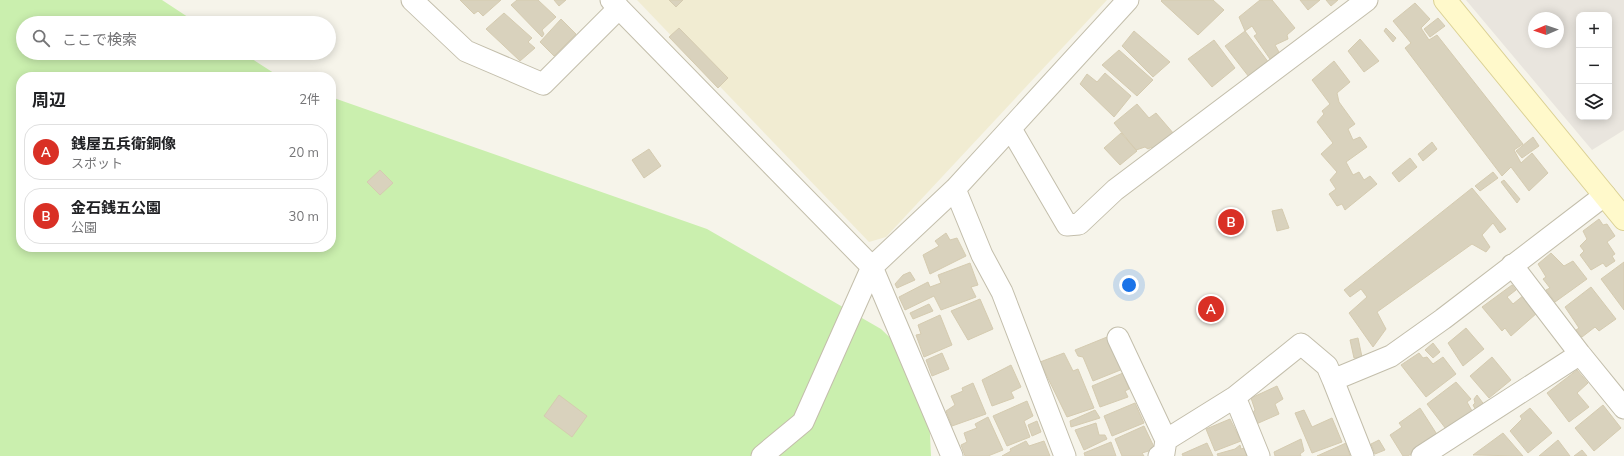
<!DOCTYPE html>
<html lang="ja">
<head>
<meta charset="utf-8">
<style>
  :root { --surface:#fff; --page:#f6f6f6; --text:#202124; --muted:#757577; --line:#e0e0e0; --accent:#d93025 }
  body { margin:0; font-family:Mulish,"Noto Sans JP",sans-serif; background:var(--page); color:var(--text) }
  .controls { position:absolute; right:12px; top:12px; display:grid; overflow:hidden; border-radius:8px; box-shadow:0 2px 10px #0003 }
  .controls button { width:36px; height:36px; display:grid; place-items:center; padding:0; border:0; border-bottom:1px solid var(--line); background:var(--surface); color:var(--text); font:20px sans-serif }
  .compass { position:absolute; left:1528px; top:12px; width:36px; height:36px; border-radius:50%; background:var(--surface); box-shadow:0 2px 10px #0003; rotate:268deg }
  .you { position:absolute; left:1129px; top:285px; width:14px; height:14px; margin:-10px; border:3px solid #fff; border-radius:50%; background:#1a73e8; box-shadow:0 0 0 6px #1a73e833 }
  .badge { display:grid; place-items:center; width:26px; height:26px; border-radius:50%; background:var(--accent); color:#fff; font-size:13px; font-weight:700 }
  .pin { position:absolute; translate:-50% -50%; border:2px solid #fff; box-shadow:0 1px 4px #0006 }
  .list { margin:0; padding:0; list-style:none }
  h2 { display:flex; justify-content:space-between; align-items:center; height:52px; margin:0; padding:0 16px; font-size:17px }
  h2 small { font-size:13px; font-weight:400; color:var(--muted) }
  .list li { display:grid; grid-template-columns:26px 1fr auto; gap:12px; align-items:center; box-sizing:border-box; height:56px; margin:0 8px 8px; padding:0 8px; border:1px solid var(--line); border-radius:16px }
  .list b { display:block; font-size:15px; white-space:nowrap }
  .list p { margin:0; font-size:13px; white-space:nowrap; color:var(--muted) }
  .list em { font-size:13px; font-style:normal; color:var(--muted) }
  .icon { flex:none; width:22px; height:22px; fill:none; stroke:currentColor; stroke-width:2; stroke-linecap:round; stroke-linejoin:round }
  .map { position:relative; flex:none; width:1624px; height:456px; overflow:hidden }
  .search { position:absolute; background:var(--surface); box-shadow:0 2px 10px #0003; left:16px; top:16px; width:320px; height:44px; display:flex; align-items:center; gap:10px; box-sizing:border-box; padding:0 14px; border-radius:22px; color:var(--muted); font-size:15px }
  .panel { position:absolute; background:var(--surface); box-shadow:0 2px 10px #0003; left:16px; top:72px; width:320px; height:180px; border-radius:16px }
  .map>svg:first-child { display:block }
  .industrial { fill:#e9e5de; fill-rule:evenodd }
  .education { fill:#f1ecd2 }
  .green { fill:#caefae }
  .building { fill:#d9d2bd; stroke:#d5cbb0 }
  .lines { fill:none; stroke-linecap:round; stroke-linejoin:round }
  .street-casing { stroke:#c3beab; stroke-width:23 }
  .secondary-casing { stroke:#dbd194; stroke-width:24 }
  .street { stroke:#fff; stroke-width:21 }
  .secondary { stroke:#fff9cb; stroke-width:22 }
</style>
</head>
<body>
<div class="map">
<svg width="1624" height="456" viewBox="0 0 1624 456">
  <rect width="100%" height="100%" fill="#f6f4ea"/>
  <path class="industrial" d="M1466,0H1624V130L1592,150ZM1579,15H1609V117H1579ZM1534,18H1558V42H1534Z"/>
  <path class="education" d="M637,0H1107L886,237L869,242Z"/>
  <path class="green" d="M0,0H162L197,23H23V53H243L280,77H21V247H331V97L707,229L881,329L927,373L931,456H0Z"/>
  <path class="building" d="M460,0H501L483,16L478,11L474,14Z
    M517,0H538L556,17L542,30L544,34L542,37L511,5Z
    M554,0H566L559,6Z
    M669,0H683L676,7Z
    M1162,0H1213L1224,10L1198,35L1161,1Z
    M1260,0H1272L1295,28L1287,35L1288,39L1275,45L1279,52L1270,59L1254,36L1257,34L1252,26L1245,31L1239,17Z
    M1300,0H1320L1308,10Z
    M1326,0H1338L1331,6Z
    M1415,3L1430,19L1421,28L1429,40L1437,35L1523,144L1514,150L1521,163L1532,153L1548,173L1529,191L1511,167L1502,176L1405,48L1411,43L1393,21Z
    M504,13L532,38L528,42L535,48L520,61L486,29Z
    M1438,18L1445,26L1430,37L1424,29Z
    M561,19L576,34L554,56L540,42Z
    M679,28L728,78L718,88L669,37Z
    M1386,28L1396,38L1393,42L1384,31Z
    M1134,31L1170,62L1153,77L1122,46Z
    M1245,31L1269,63L1249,77L1225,46Z
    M1360,39L1379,61L1364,72L1348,51Z
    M1214,40L1235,68L1212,87L1188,59Z
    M1119,50L1153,80L1137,96L1102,65Z
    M1334,61L1350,82L1337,93L1339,102L1355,124L1348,129L1353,140L1360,137L1367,147L1346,162L1353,175L1359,172L1364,180L1370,176L1377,184L1345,210L1342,204L1337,206L1329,194L1336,189L1330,180L1337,172L1321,154L1333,143L1317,122L1324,114L1322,111L1330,104L1312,80Z
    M1105,73L1131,96L1114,117L1080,84L1087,74L1097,82Z
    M1137,104L1149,118L1156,113L1174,134L1155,151L1152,147L1148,149L1145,147L1136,150L1114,123Z
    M1121,133L1137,151L1120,165L1104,148Z
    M1533,137L1539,146L1522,158L1516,151Z
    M1432,142L1437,149L1423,161L1418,154Z
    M649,149L661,166L644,178L632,160Z
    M1410,158L1417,167L1399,182L1392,173Z
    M380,170L393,183L380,195L367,182Z
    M1493,172L1498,178L1480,191L1475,186Z
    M1504,180L1520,199L1517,203L1501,182Z
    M1472,188L1506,229L1500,233L1493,223L1482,235L1490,247L1486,252L1472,244L1377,312L1386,329L1373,347L1349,313L1367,297L1361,289L1350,297L1344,290Z
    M1282,209L1289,228L1277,231L1272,211Z
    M1599,219L1603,225L1607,224L1615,236L1607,242L1615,254L1612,256L1615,261L1606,267L1603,263L1591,270L1580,255L1584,251L1580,246L1587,239L1583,231Z
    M946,233L950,240L957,238L966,256L930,274L923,255L939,246L935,241Z
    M1551,253L1564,266L1573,261L1587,279L1555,302L1546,290L1550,288L1543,279L1546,277L1538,264Z
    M1624,262V310L1601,279Z
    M970,263L978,285L971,287L976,297L941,310L934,296L905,310L899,297L928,282L930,287L941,283L938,275Z
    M910,272L915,280L897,288L895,284L903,275Z
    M1512,285L1516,290L1507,297L1513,304L1524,295L1537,313L1511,336L1505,328L1502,331L1482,307Z
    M1591,287L1616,319L1599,331L1595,327L1582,337L1576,330L1579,328L1565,307Z
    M980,299L993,329L968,340L951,311Z
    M929,304L933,311L913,319L910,313Z
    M940,315L952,345L924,357L916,335L921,334L918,325Z
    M1466,328L1484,349L1463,366L1448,343Z
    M1107,337L1123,369L1093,381L1083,357L1078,356L1075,350Z
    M1358,338L1362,357L1354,358L1350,340Z
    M1433,343L1440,352L1433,358L1425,350Z
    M942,353L949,369L932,376L926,360Z
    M1064,353L1073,371L1078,369L1094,408L1067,417L1040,362Z
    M1419,353L1423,358L1427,357L1433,364L1443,357L1456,374L1426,397L1401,365Z
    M1492,357L1511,380L1489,398L1470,376Z
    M1011,365L1021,387L1011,392L1014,398L992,406L982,380Z
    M1577,370L1588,383L1577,393L1589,407L1569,422L1547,393Z
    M1123,373L1129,389L1125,391L1128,397L1100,407L1092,386Z
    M1456,382L1471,399L1467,402L1476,418L1449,433L1427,404Z
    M973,383L986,414L952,426L946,411L955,405L951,396L963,391L962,388Z
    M1277,386L1283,399L1275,404L1279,414L1254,425L1251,415L1255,410L1251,398Z
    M559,395L587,416L572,437L544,416Z
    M1477,395L1488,410L1479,416L1473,405L1475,403L1474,399Z
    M1027,401L1033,416L1024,421L1030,437L1007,446L993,416Z
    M1135,403L1144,423L1112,436L1104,416Z
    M1603,405L1621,428L1594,451L1575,428Z
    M1420,408L1438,436L1408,456H1403L1390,435L1402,427L1399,423Z
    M1530,408L1552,433L1528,453L1510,431L1522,419L1520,416Z
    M1095,410L1100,418L1071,427L1070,421Z
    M1304,410L1312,427L1332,418L1342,442L1312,453L1295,413Z
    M988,417L1003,450L988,456H965L961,445L967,442L964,433L977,428L975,424Z
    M1230,419L1241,441L1215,451L1206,429Z
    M1037,421L1041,432L1032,436L1028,425Z
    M1096,423L1099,435H1105L1107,439L1084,450L1075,430Z
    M1144,426L1155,449L1142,453L1144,456H1122L1115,439Z
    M1503,433L1523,456L1473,455Z
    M1301,439L1304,451L1300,454L1301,456H1275L1274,452Z
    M1379,440L1385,450L1375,454L1371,444Z
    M1558,440L1570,456H1539Z
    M1026,441L1029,446L1044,441L1050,456H1002L1011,451L1010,449Z
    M1111,442L1116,456H1085L1084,453Z
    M1207,443L1213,456H1183L1182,454Z
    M1346,443L1350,456H1317Z
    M1240,445L1241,449L1244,448L1247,456H1218L1217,454L1235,449Z
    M1582,450L1587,456H1574Z"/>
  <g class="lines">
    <g class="street-casing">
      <path id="street" d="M412,0L466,51L543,84L619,8
        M611,0L872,267L952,456
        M1011,129L1067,225L1079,224L1115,190L1367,0
        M955,189L982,255L1002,292L1065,456
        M1512,265L1580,354L1624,408
        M1118,338L1166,440
        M1235,397L1259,456
        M762,456L803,422L872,267L955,189L1128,0
        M1159,456L1164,453L1166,440L1235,397L1301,344L1327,366L1333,380
        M1363,456L1333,380L1391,356L1443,319L1605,195
        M1422,456L1580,354"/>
    </g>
    <g class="secondary-casing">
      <path id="secondary" d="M1445,0L1624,219"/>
    </g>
    <use href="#street" class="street"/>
    <use href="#secondary" class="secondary"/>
  </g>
</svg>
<div class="controls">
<button>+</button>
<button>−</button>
<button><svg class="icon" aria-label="layers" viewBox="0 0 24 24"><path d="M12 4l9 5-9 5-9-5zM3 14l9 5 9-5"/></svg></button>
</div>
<svg class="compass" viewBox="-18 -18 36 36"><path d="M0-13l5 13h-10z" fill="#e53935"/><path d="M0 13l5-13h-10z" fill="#757577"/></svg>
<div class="you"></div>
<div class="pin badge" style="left:1211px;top:309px">A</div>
<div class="pin badge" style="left:1231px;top:222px">B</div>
<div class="search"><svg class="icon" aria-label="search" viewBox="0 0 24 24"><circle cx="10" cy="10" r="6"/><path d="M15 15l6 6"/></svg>ここで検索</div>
<section class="panel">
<h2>周辺<small>2件</small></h2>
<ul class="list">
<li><span class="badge">A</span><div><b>銭屋五兵衛銅像</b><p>スポット</p></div><em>20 m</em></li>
<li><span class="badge">B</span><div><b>金石銭五公園</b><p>公園</p></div><em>30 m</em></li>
</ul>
</section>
</div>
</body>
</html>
